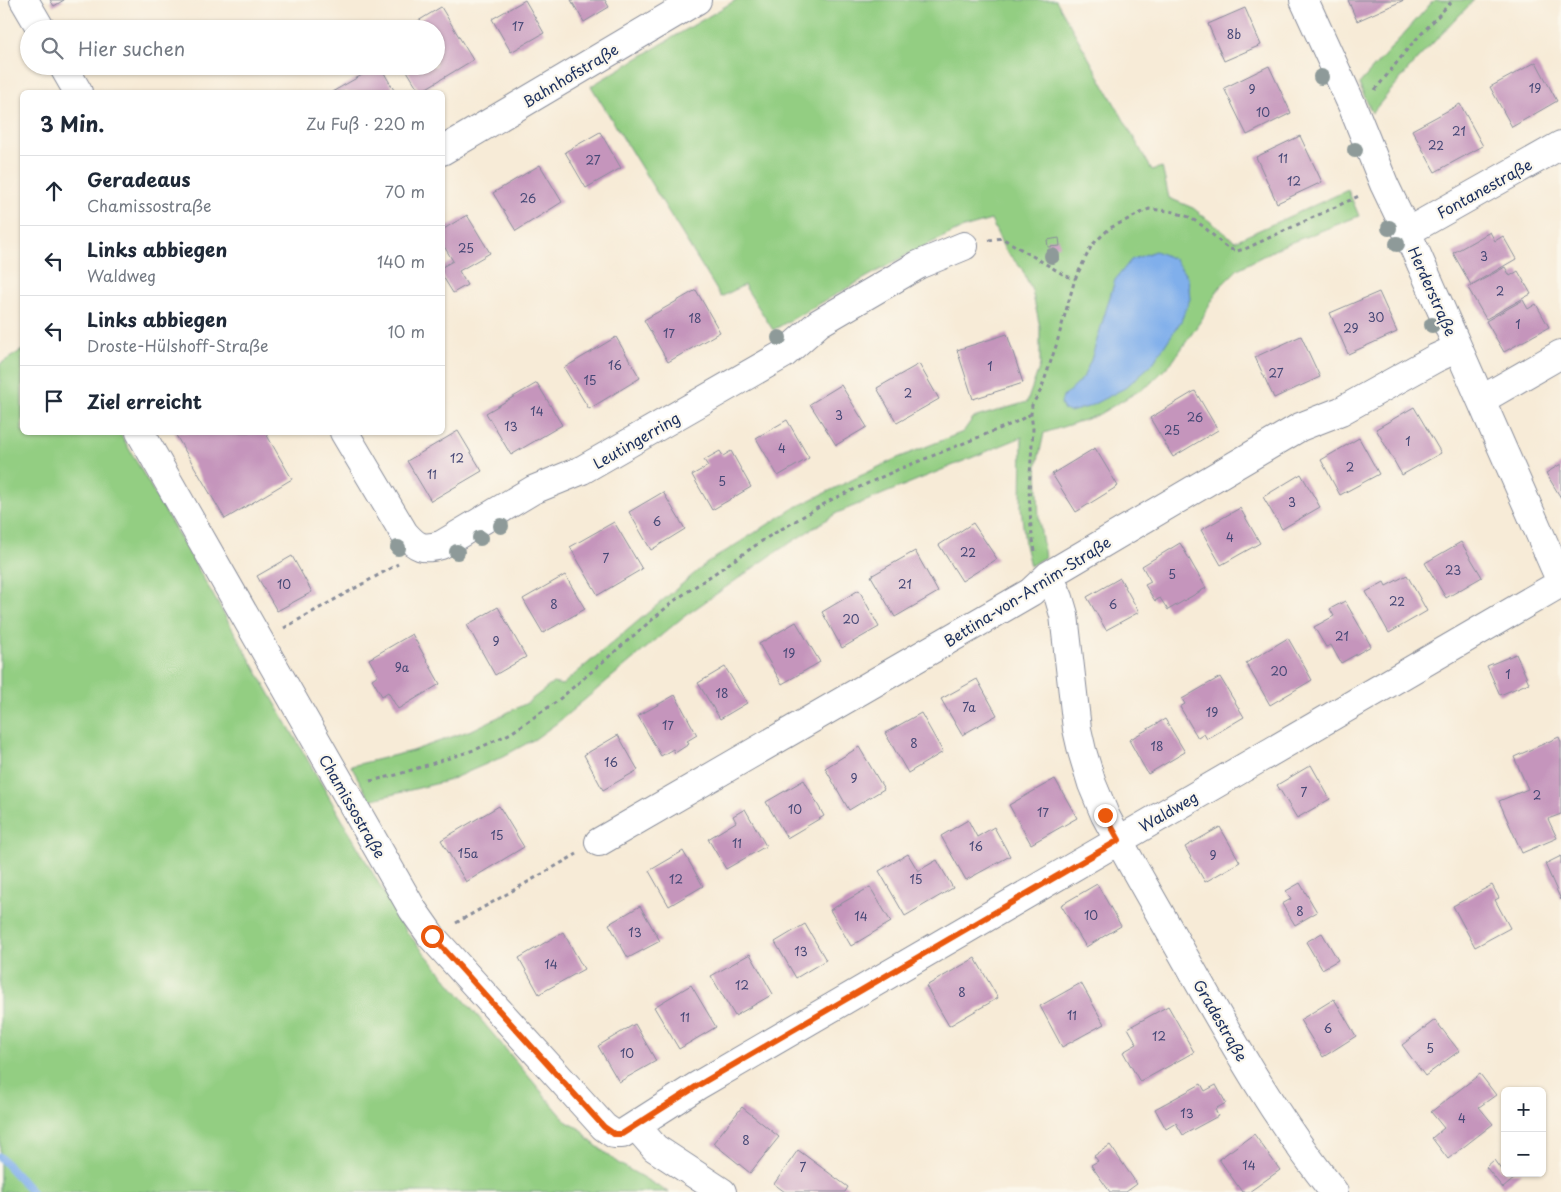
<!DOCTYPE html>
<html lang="de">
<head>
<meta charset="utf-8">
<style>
  :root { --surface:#fff; --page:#f2f2f3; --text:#1f2937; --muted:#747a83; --line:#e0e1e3 }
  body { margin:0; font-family:"Playpen Sans",sans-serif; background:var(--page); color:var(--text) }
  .controls { position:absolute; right:15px; bottom:15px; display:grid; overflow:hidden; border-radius:8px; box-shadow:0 1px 4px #0004 }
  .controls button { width:45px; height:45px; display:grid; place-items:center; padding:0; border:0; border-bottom:1px solid var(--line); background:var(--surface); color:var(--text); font:25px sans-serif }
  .stop { position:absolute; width:15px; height:15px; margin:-11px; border:4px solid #ea580c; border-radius:50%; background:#fff }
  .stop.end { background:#ea580c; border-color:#fff; box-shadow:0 1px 5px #0008 }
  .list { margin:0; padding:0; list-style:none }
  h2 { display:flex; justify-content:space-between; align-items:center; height:65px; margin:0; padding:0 20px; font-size:21px }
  h2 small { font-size:16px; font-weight:400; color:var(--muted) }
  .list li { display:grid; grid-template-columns:32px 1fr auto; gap:15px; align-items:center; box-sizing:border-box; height:70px; padding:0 20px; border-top:1px solid var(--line) }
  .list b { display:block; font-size:19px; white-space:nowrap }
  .list p { margin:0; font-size:16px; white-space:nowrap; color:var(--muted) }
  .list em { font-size:16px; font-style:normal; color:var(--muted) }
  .icon { flex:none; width:28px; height:28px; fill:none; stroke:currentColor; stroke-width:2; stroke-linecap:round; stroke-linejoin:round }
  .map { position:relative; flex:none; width:1561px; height:1192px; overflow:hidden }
  .search { position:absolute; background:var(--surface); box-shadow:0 1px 4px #0004; left:20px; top:20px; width:425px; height:55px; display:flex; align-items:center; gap:12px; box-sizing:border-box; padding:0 18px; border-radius:28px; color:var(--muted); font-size:19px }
  .panel { position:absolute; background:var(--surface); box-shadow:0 1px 4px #0004; left:20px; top:90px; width:425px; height:345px; border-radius:8px }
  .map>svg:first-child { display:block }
  .green { fill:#93ce82; stroke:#577e70 }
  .water { fill:#80afeb; stroke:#4e6fa4 }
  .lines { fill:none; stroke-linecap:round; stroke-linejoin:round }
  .stream { stroke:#80afeb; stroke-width:8 }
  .building { fill:#c595bc }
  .minor-casing { stroke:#898d9a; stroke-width:30 }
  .path { stroke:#898d9a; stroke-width:3; stroke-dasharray:4 4; stroke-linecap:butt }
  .minor { stroke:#fff; stroke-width:28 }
  .tree { fill:#8e9a99 }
  .route { stroke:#ea580c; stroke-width:6 }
  .labels { text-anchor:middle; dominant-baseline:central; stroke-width:4.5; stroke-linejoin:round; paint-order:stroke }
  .number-label { font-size:12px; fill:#464876 }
  .street-label { font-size:15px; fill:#1b2f5e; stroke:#fbf7ec }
</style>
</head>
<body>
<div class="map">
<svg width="1561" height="1192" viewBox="0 0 1561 1192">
  <rect width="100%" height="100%" fill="#fbf7ec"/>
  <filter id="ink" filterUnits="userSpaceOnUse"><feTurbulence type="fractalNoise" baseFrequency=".02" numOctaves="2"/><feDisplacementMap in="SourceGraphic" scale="10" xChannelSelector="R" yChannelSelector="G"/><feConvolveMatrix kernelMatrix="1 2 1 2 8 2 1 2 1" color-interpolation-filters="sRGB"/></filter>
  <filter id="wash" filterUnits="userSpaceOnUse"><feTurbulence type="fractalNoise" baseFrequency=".0096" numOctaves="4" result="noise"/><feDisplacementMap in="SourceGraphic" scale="20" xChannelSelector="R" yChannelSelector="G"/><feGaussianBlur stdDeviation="1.12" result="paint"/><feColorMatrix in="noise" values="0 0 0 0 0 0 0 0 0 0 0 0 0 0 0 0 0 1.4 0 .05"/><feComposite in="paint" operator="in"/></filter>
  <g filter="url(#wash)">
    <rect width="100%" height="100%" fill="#f7ebd7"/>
    <path class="green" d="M736,0H1056L1152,170L1162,167L1169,198L1193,208L1235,241L1348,190L1359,216L1282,246L1238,269L1219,288L1202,319L1173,361L1149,385L1096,416L1044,433L1037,465L1039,520L1045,557L1030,566L1025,545L1021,507L1022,437L837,513L776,552L682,618L557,723L535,739L500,758L447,781L370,800L351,766L412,751L474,729L527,703L553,683L562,685L707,563L794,508L895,459L963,432L973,418L1027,402L1040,365V327L1032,291L1022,269L1005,250L991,220L960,229L908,254L773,330L744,285L721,297L591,86Z
      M1434,0H1474L1413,64L1372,113L1359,84Z
      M22,350V432L120,433L406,931L567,1122L582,1130L588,1139L618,1163L668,1192H0V364Z"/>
    <path class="water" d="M1155,251L1174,259L1188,278L1190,299L1181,321L1153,363L1125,388L1088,407L1070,412L1064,410L1061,403L1063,397L1083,378L1091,360L1115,280L1131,260Z"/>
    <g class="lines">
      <path class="stream" d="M0,1157L32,1192"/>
    </g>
    <g id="blocks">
      <path class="building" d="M50,0H64L54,6Z
        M525,0L544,33L511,52L492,19Z
        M571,0H605L609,7L584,22Z
        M1348,0H1404L1357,21Z
        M441,7L473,60L420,92L404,66H436V29H405Z
        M1245,8L1261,45L1224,61L1208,24Z
        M1536,62L1557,101L1512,127L1490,87Z
        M378,66H380L395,92H332Z
        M1269,66L1291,113L1247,135L1224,88Z
        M1460,104L1483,146L1435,172L1412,130Z
        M600,132L621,168L586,188L565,152Z
        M1300,136L1322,182L1277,203L1256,157Z
        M540,165L562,202L516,231L493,193Z
        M467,215L490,253L459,271L467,285L453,293L442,275V267L453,261L442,243V230Z
        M1490,232L1495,241L1503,236L1516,259L1471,285L1453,253Z
        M1059,238L1060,246L1048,247L1047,240Z
        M1505,267L1510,276L1518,271L1531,294L1486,319L1468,288Z
        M696,290L720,332L668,362L644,320Z
        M1379,292L1397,332L1348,354L1330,313Z
        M1523,300L1528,309L1536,304L1549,327L1504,352L1486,321Z
        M1007,334L1023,383L973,399L957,350Z
        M1301,336L1320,377L1274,398L1255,357Z
        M616,337L640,378L589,409L564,368Z
        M919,364L939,399L897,423L877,388Z
        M537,383L562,425L511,455L486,413Z
        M841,385L867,427L836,445L810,404Z
        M1195,391L1218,430L1173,457L1150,418Z
        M1414,407L1441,453L1402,475L1376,429Z
        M787,420L809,458L778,476L756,438Z
        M458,431L482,471L431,501L407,461Z
        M174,432H265L292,479L225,519Z
        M1359,438L1379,474L1340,495L1321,460Z
        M1095,448L1118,486L1076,512L1052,474Z
        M720,451L723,456L731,451L751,487L712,510L692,475L708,466L704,460Z
        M1561,464V498L1546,473Z
        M1301,474L1320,507L1282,529L1263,497Z
        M663,492L685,529L651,550L629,512Z
        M1240,508L1260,543L1221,565L1201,530Z
        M614,522L642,569L598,595L570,547Z
        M973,523L997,559L962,581L939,545Z
        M1461,542L1482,577L1446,598L1425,563Z
        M1180,543L1206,588L1168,610L1160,598L1155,601L1145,585L1151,582L1142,566Z
        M915,551L938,592L895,617L871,576Z
        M292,556L312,592L277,611L257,576Z
        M565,575L585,609L543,633L523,599Z
        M1407,575L1427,611L1389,633L1366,592L1384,582L1386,586Z
        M1120,578L1139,612L1106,630L1087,597Z
        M859,590L879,627L842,648L822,612Z
        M1345,601L1371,646L1341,663L1331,645L1326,647L1314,627L1334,616L1330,609Z
        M498,607L526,657L495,675L467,625Z
        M796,622L820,662L782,684L759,644Z
        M412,634L440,684L398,709L388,692L382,696L372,679L378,675L369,659Z
        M1288,638L1312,680L1270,705L1246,663Z
        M1516,654L1529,683L1500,695L1487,666Z
        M725,667L747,703L720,719L698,683Z
        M1220,677L1244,717L1207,739L1204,734L1198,738L1180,707L1185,704L1182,699Z
        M977,679L997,715L962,735L941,699Z
        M675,695L697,735L687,741L689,744L675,753L673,749L661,756L638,716Z
        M921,713L943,752L908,773L885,733Z
        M1165,719L1185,752L1148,774L1129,740Z
        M618,735L638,770L603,790L584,755Z
        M1559,737L1561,742V814L1548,819L1557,838L1522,853L1499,801L1528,789L1514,757Z
        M859,747L884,789L849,810L825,768Z
        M1311,765L1330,799L1297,818L1277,785Z
        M1055,779L1077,818L1031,844L1009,805Z
        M804,780L824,816L787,838L766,802Z
        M499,806L524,847L466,882L441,840Z
        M745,809L766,846L726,869L708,839L736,822L733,816Z
        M968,820L977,837L994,827L1010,856L966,880L941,836Z
        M1220,827L1240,862L1205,882L1185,847Z
        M683,851L703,886L669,906L649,871Z
        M908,854L918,871L937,860L953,888L905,916L879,871Z
        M1561,856V900L1545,864Z
        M1300,883L1317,912L1295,925L1282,904L1291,899L1286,891Z
        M1097,884L1121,926L1086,947L1061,905Z
        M1492,885L1499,898L1495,900L1510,928L1475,947L1453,906Z
        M870,887L891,922L851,946L830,910Z
        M640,906L660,941L628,958L609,924Z
        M805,924L826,960L796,978L775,942Z
        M563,932L584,969L539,994L519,958Z
        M1322,933L1338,960L1322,969L1306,942Z
        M750,954L773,994L735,1016L711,976Z
        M975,958L998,998L949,1026L926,986Z
        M1081,983L1104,1024L1062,1047L1040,1006Z
        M691,985L716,1027L679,1049L654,1007Z
        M1334,999L1356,1036L1323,1057L1300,1020Z
        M1168,1006L1194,1052L1140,1082L1123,1052L1137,1044L1128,1028Z
        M1435,1020L1459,1051L1425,1076L1402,1045Z
        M635,1024L656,1061L619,1082L598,1046Z
        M1480,1074L1496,1095L1479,1107L1493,1124L1448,1159L1432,1138L1444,1128L1431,1112Z
        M1201,1084L1205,1091L1216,1085L1226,1103L1215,1109L1218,1116L1183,1135L1176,1123L1166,1129L1155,1109Z
        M742,1107L779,1137L750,1173L713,1143Z
        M1254,1134L1280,1170L1249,1192H1242L1219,1159Z
        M1110,1145L1137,1184L1126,1192H1110L1091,1165L1098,1161L1094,1156Z
        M798,1150L848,1187L845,1192H785L774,1184Z
        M1494,1160L1502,1171L1505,1169V1173H1521L1503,1188L1486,1167Z"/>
    </g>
  </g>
  <g filter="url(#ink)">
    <use href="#blocks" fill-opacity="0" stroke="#898d9a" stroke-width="1"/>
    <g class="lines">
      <g class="minor-casing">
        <path id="minor" d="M24,0L41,29
          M1304,0L1352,105L1384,184L1407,232L1561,582
          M63,66L78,92
          M442,151L697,0
          M1407,232L1561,145
          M1481,400L1561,354
          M140,432L413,910L432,937L604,1127L614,1134H622L697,1086L1561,583
          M344,432L404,533C417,548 423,550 441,545L533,490L582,470L784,354L819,323L918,265L964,246
          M1049,575L1059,598L1064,615L1077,729L1082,751L1092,784L1105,815C1132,866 1161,915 1189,965C1233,1043 1278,1122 1334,1192
          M599,842L1031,592L1049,575L1300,427L1341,411L1436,358L1458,348
          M636,1126L655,1148L722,1192"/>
      </g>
      <path class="path" d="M1375,90L1410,46L1453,0
        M989,240L1002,238L1066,276L1075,279
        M1035,551L1031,529L1029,489L1033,429L1031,414L1032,405L1041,390L1056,346L1075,279L1092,245L1110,228L1149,209L1170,211L1189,217L1203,226L1227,248L1237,251L1245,249L1361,195
        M284,628L398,564
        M370,781L396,775L477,749L511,733L556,702L674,601L768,537L831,500L897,470L1014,423L1031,414
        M456,923L577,854"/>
      <use href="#minor" class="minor"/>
    </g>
    <g class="tree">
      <circle cx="1321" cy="77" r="8"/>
      <circle cx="1355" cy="150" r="8"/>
      <circle cx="1389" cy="228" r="8"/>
      <circle cx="1397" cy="244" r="8"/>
      <circle cx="1052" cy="256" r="8"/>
      <circle cx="1432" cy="325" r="8"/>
      <circle cx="779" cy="338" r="8"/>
      <circle cx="501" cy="526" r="8"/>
      <circle cx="480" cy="538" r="8"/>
      <circle cx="398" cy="548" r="8"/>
      <circle cx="457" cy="552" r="8"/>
    </g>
  </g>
  <g class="lines" filter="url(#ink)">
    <path class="route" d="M432,936L604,1127L614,1134H622L697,1086L1119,840L1105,815"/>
  </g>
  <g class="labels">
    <g class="number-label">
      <text x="518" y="26">17</text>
      <text x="1234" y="34">8b</text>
      <text x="1535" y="88">19</text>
      <text x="1252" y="89">9</text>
      <text x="1263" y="112">10</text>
      <text x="1459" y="131">21</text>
      <text x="1436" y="145">22</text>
      <text x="1283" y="158">11</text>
      <text x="593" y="160">27</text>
      <text x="1294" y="181">12</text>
      <text x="528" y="198">26</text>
      <text x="466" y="248">25</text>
      <text x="1484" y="256">3</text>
      <text x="1500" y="291">2</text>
      <text x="1376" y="317">30</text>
      <text x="695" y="318">18</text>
      <text x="1518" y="324">1</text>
      <text x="1351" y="328">29</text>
      <text x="669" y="333">17</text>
      <text x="615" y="365">16</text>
      <text x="990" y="366">1</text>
      <text x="1276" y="373">27</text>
      <text x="590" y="380">15</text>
      <text x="908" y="393">2</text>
      <text x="537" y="411">14</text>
      <text x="839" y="415">3</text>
      <text x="1195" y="417">26</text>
      <text x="511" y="426">13</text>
      <text x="1172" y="430">25</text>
      <text x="1408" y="441">1</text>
      <text x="782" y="448">4</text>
      <text x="457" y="458">12</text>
      <text x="1350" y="467">2</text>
      <text x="432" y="474">11</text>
      <text x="722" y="481">5</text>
      <text x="1292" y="502">3</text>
      <text x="657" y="521">6</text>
      <text x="1230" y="537">4</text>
      <text x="968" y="552">22</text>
      <text x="606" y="558">7</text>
      <text x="1453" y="570">23</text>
      <text x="1172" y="574">5</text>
      <text x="284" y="584">10</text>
      <text x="905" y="584">21</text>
      <text x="1397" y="601">22</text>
      <text x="554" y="604">8</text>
      <text x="1113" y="604">6</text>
      <text x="851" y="619">20</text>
      <text x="1342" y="636">21</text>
      <text x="496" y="641">9</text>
      <text x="789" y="653">19</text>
      <text x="402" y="667">9a</text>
      <text x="1279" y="671">20</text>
      <text x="1508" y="674">1</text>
      <text x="722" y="693">18</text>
      <text x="969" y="707">7a</text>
      <text x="1212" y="712">19</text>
      <text x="668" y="725">17</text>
      <text x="914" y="743">8</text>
      <text x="1157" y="746">18</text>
      <text x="611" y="762">16</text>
      <text x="854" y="778">9</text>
      <text x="1304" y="792">7</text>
      <text x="1537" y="795">2</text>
      <text x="795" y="809">10</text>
      <text x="1043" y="812">17</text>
      <text x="497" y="835">15</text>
      <text x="737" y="843">11</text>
      <text x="976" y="846">16</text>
      <text x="468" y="853">15a</text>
      <text x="1213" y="855">9</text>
      <text x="676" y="879">12</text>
      <text x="916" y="879">15</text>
      <text x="1300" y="911">8</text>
      <text x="1091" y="915">10</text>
      <text x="861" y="916">14</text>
      <text x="635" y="932">13</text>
      <text x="801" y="951">13</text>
      <text x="551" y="964">14</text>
      <text x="742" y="985">12</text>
      <text x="962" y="992">8</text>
      <text x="1072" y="1015">11</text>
      <text x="685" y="1017">11</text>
      <text x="1328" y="1028">6</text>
      <text x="1159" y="1036">12</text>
      <text x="1430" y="1048">5</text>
      <text x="627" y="1053">10</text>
      <text x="1187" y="1113">13</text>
      <text x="1462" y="1118">4</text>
      <text x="746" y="1140">8</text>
      <text x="1249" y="1165">14</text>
      <text x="803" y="1167">7</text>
    </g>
    <g class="street-label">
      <text transform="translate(570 75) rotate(-31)">Bahnhofstraße</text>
      <text transform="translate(1484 188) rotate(-29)">Fontanestraße</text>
      <text transform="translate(1433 291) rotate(66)">Herderstraße</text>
      <text transform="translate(636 440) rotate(-30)">Leutingerring</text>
      <text transform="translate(1027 591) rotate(-32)">Bettina-von-Arnim-Straße</text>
      <text transform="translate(353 806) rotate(60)">Chamissostraße</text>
      <text transform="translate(1168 811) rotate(-30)">Waldweg</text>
      <text transform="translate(1221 1020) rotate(60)">Gradestraße</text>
    </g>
  </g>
</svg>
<div class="controls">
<button>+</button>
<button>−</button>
</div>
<div class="stop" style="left:432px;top:936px"></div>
<div class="stop end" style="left:1105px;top:815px"></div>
<div class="search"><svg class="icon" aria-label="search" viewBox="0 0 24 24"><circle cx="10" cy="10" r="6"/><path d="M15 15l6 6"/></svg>Hier suchen</div>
<section class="panel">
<h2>3 Min.<small>Zu Fuß · 220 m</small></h2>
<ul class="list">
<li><svg class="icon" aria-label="ahead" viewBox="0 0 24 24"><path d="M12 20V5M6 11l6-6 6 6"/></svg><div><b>Geradeaus</b><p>Chamissostraße</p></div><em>70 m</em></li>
<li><svg class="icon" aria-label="left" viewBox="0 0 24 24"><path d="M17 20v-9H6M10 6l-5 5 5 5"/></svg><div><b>Links abbiegen</b><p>Waldweg</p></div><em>140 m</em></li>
<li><svg class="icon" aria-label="left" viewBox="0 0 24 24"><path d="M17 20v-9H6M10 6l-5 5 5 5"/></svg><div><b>Links abbiegen</b><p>Droste-Hülshoff-Straße</p></div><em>10 m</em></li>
<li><svg class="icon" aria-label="arrive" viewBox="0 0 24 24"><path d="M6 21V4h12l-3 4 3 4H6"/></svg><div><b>Ziel erreicht</b></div></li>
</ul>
</section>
</div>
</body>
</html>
